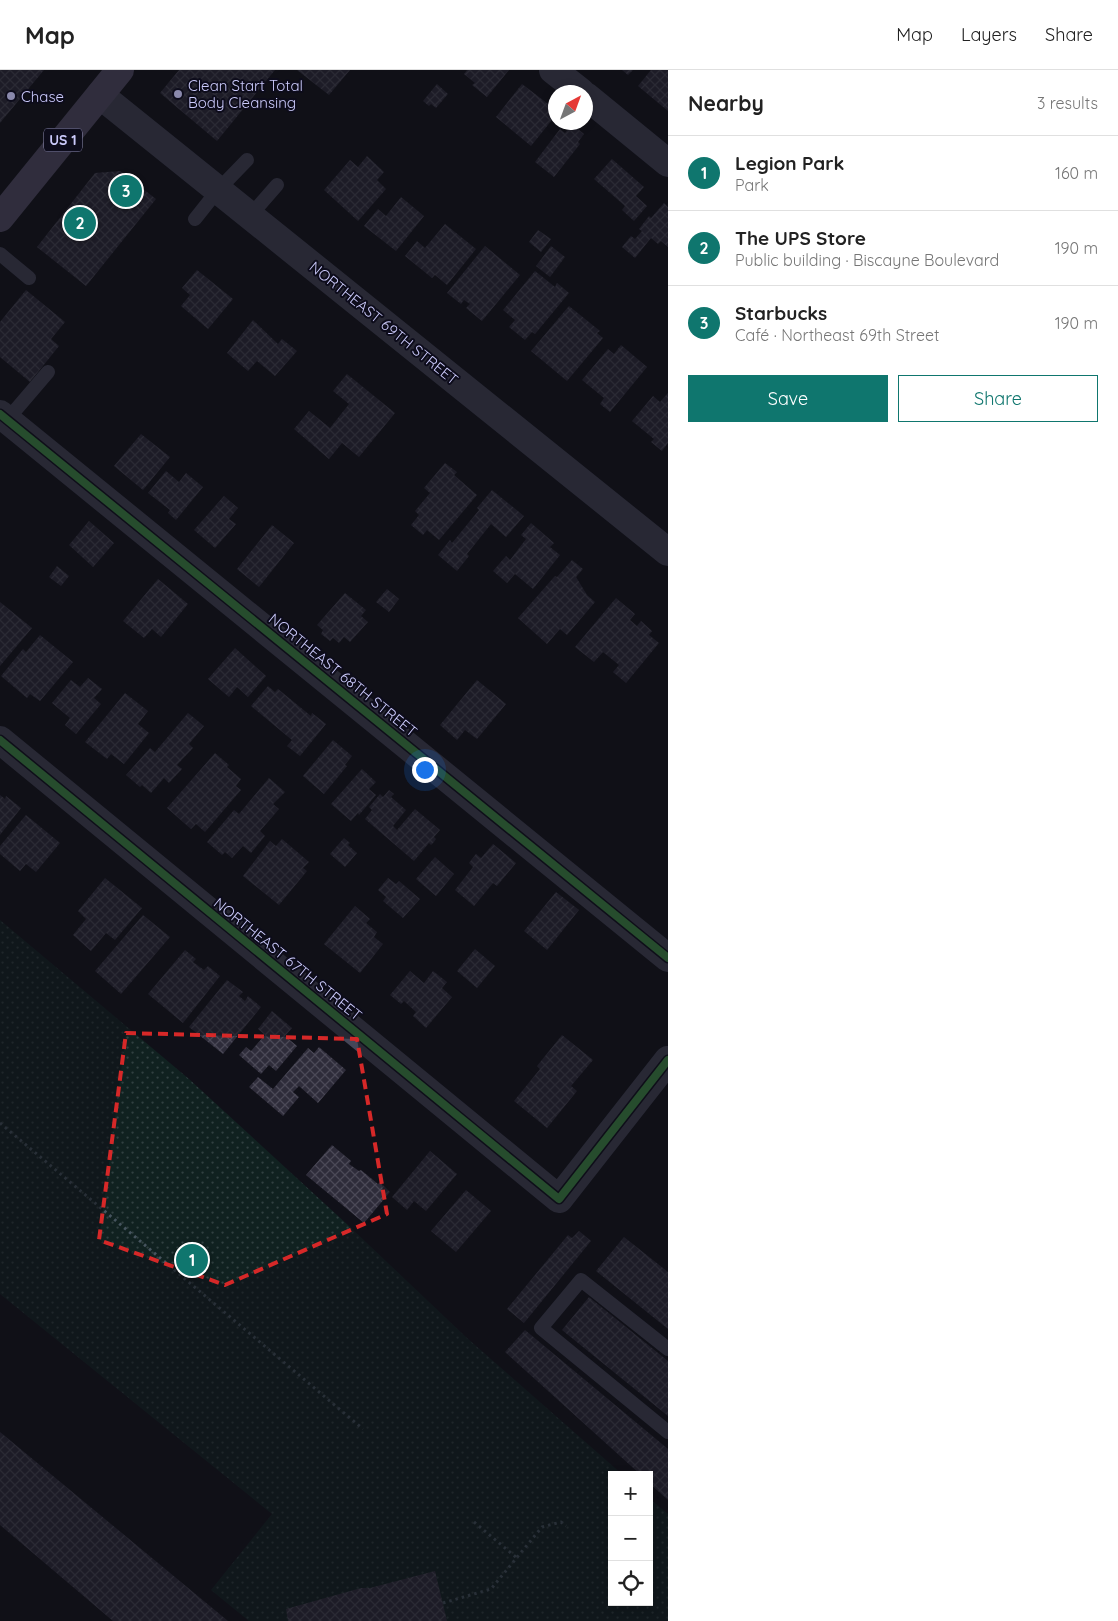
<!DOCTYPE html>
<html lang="en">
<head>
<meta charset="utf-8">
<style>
  :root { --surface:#fff; --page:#f2f2f2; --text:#222; --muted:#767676; --line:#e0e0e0; --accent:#0f766e }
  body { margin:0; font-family:Quicksand,sans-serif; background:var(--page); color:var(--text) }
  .controls { position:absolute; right:15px; bottom:15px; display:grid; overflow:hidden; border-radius:0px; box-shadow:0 2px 8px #0003 }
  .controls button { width:45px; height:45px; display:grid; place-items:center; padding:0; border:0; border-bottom:1px solid var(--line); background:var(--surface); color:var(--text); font:25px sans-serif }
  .compass { position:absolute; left:548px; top:15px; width:45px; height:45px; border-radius:50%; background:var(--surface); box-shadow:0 2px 8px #0003; rotate:41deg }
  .you { position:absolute; left:424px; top:699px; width:18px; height:18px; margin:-12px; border:4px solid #fff; border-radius:50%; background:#1a73e8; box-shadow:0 0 0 8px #1a73e833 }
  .badge { display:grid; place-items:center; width:32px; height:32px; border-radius:50%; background:var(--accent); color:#fff; font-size:16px; font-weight:700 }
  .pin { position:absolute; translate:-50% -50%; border:2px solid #fff; box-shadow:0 1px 5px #0006 }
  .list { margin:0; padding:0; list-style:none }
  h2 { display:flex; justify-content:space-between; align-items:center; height:65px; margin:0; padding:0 20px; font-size:21px }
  h2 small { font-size:16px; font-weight:400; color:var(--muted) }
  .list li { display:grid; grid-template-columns:32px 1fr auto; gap:15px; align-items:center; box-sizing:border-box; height:75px; padding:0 20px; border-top:1px solid var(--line) }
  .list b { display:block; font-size:19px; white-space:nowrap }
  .list p { margin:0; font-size:16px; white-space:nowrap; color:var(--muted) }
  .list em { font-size:16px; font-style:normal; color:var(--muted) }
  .actions { display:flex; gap:10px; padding:15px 20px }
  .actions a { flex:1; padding:11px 0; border:1px solid var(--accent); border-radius:0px; text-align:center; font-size:18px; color:var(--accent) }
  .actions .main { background:var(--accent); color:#fff }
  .icon { flex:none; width:28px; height:28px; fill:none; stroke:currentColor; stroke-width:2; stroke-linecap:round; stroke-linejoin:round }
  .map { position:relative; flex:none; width:668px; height:1551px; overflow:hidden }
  header { display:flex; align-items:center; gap:30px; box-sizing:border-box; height:70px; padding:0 25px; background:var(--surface); border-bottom:1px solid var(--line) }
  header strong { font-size:24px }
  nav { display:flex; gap:28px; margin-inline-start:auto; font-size:18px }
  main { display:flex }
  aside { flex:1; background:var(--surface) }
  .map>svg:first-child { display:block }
  .park { fill:url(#park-dots) }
  .building { fill:url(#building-cross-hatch) }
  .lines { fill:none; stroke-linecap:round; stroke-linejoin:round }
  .path { stroke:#46545e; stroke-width:3; stroke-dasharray:2.5 4; stroke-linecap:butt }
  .service { stroke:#454658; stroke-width:14 }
  .minor { stroke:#454658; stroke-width:28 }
  .primary { stroke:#57516a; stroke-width:28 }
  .cycleway-casing { stroke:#0d0c1b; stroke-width:11 }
  .cycleway { stroke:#419447; stroke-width:8 }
  .marked { fill:none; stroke:#d62828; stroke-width:4; stroke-dasharray:10 6; stroke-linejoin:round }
  .poi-dot { fill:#8a89ac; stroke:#0d0c1b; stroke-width:2 }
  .labels { text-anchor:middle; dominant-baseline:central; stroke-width:4; stroke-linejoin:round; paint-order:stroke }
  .shield { fill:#0d0c1b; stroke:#9291b8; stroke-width:1 }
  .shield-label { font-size:14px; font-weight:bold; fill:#cbcafb }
  .poi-label { font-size:15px; fill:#cbcafb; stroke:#0d0c1b; text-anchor:start }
  .street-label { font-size:15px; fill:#cbcafb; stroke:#0d0c1b }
</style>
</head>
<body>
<header>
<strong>Map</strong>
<nav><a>Map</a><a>Layers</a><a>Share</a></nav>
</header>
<main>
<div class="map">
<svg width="668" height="1551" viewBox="0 0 668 1551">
  <defs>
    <pattern id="park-dots" width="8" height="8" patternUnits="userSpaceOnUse" patternTransform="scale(1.25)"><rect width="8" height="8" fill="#102120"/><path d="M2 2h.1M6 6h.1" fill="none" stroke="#314041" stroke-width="1.8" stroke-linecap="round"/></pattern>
    <pattern id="building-cross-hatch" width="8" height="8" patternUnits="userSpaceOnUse" patternTransform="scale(1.25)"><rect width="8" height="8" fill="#2e2c3a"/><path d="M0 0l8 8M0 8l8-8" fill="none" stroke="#4b4957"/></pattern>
  </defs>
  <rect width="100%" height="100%" fill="#101018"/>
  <path class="park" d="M0,850L189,1009L349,1156L467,1268L623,1405H612V1532H649V1428L668,1444V1551H249L211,1520L272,1444L0,1224Z"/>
  <path class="building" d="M0,0H44L0,53Z
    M179,0H275L217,71L160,23Z
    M297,0H350L329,25Z
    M467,0H509L487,27L472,15L475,13L464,4Z
    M622,0H633L628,5Z
    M651,0H668V41L638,16Z
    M437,14L448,24L436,38L431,34L429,36L423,31Z
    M522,14L556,40V45L531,76L496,47Z
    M572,54L584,64L578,72L580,74L554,107L535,92L560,59L565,63Z
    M367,86L384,102L377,110L386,119L358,151L324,120L350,90L358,97Z
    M612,89L644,117L636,126L647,136L634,151L622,140L625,136L594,109Z
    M120,101L156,129L86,216L37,177L95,103Z
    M401,127L424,146L396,181L364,156L378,139L386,146Z
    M664,133L668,137V177L661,171L658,174L651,168L635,188L622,177L631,166L635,169L642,161L639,159L649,146L651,148Z
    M445,154L476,179L447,215L435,205L432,208L405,186L417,171L425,178Z
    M538,160L551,169L541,182L529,172Z
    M485,176L520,205L482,251L466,238L470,234L464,230L461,234L447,223Z
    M551,176L565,187L550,207L536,196Z
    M197,200L233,229L208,259L181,236L190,225L182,218Z
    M535,201L555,217L557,213L569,223L535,264L532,262L525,270L509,257L515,250L503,240Z
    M26,220L65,252L51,269L59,276L30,312L0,287V252Z
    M569,236L600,261L597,263L603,268L567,311L531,281Z
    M253,250L278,274L282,269L297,281L275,306L257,291L248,301L227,283Z
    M621,275L647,297L610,342L600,334L604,328L582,310L608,279L614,284Z
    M347,304L395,343L359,387L342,373L329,389L294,359L309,341L330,358L349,334L333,321Z
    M668,323V373L662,381L651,372L654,369L632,351L653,326L660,332Z
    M141,364L170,387L143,420L114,396Z
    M445,393L457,402L454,405L477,425L439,470L427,460L423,465L411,455L419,445L415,441L430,423L424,418Z
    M166,401L179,412L186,403L203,417L176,450L168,443L170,440L148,423Z
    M492,420L524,446L506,467L491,454L467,484L469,486L457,501L438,485L450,470L452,473L479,440L477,438Z
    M224,426L238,438L229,449L236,454L215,478L194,460Z
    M89,451L114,473L93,497L69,475Z
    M531,453L554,473L550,477L560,485L533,519L515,504L507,513L493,501L506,486L510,490L526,469L521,465Z
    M272,455L294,473L259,517L237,499Z
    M572,490L583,499L576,507L587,525L595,532L567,565L560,559L547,574L518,548L555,506L557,507Z
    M57,496L69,506L61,516L49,507Z
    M158,509L188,534L161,567L152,559L144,568L123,551Z
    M387,519L399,529L389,542L376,532Z
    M345,523L366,540L361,546L368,552L350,572L344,567L339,573L333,568L330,571L321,564L323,560L317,555Z
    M616,528L635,544L630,550L637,556L641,551L652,561L649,565L659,573L626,613L613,602L619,595L603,582L594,592L575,577Z
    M0,532L32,558L0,596Z
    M40,565L73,592L40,631L30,624L27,628L1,606L23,579L26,582Z
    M235,578L266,606L248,627L237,617L229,627L208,609Z
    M88,608L102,619L94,628L101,634L76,664L65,655L70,648L52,633L71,610L80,617Z
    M477,610L506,634L477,669L465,660L457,670L440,655Z
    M268,616L275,622L278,619L311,646L312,643L326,654L300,686L287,676L292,670L251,636Z
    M125,623L148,641L138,654L149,663L124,694L111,684L107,689L85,672Z
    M188,643L204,656L189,674L193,678L177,695L182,699L169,713L164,708L151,723L142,715L140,717L126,705L150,678L155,682Z
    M333,670L352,686L345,695L347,696L324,724L303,706Z
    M215,683L229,695L227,697L241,709L236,716L241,720L205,762L196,754L191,759L167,738Z
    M362,699L376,712L369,719L376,725L359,745L358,743L351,751L331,734Z
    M269,708L285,722L273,734L279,739L260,761L265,766L251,783L243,776L232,788L225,782L222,785L207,772L234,740L239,744Z
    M389,720L394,724L391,727L406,740L393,756L397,760L415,739L440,760L434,767L436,769L434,772L431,775L429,773L414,791L365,749L372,740L369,737L380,724L383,727Z
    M0,725L5,729L6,726L21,738L0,765Z
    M26,745L60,773L36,802L26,794L20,801L0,784V776Z
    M344,768L350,773L348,775L357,783L345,797L330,784Z
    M282,769L309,792L303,798L307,801L279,835L243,806L270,771L276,776Z
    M493,774L516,793L497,816L493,813L474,836L455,820L473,797L469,793L472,789L476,784L481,788Z
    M435,787L454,804L436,826L416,809Z
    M105,808L142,838L115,870L106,863L91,881L73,865L86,849L78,841Z
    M388,808L396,814L399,811L420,829L403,848L383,831L386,827L378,820Z
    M556,822L579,840L547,880L524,861Z
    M355,836L370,849L366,853L377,862L374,867L383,874L360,903L324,874Z
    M143,845L170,867L121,924L95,901Z
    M475,879L495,896L477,918L457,901Z
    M185,880L196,889L193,892L204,900L208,896L220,906L183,953L148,924Z
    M410,901L424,913L433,901L447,912L442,918L452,927L426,958L413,946L416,942L404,931L401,934L390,925Z
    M227,910L243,922L239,926L245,931L248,926L261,937L223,984L189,957Z
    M272,941L292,958L285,966L297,976L276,1001L269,995L261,1004L239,985L246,977L251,981L265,965L258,959Z
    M562,965L593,990L571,1016L577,1021L547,1058L514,1031L540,999L537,996Z
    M319,977L346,1000L318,1033L299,1016L293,1022L299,1027L283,1046L249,1017L258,1007L273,1019L308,978L314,983Z
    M332,1075L351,1091L349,1094L359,1101L361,1100L378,1114L380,1112L390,1122L364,1153L306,1105Z
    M430,1081L457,1104L426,1141L414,1131L407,1140L392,1127Z
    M466,1120L491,1141L456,1182L431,1161Z
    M579,1161L591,1171L524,1253L507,1239L568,1165L572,1168Z
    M624,1167L668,1202V1259L596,1201Z
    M589,1227L668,1291V1346L562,1260Z
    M525,1260L668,1379V1430L649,1413V1405H641L505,1282Z
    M0,1362L228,1551H113L0,1455Z
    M435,1501L447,1551H288L286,1539L361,1518H370Z"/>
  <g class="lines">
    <path class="path" d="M0,1053L363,1359
      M474,1452L517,1488
      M443,1533L491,1519L542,1457L561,1452L566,1456"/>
    <path class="service" d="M250,146L277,115
      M195,149L218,120L247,90
      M0,184L29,208
      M7,350L48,302
      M668,1279L581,1210L541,1258L668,1362"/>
    <path class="minor" d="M553,0L581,22
      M100,25L668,482
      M586,26L668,93
      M0,344L668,888
      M0,670L559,1129L668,990"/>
    <path class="primary" d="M0,148L120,0"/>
    <g class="cycleway-casing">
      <path id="cycleway" d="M0,344L668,888
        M0,670L559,1129L668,990"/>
    </g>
    <use href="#cycleway" class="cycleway"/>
  </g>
  <path d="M0 0H668V1551H0ZM126,963L357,969L387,1144L225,1215L99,1170Z" fill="#101018" fill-opacity=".55" fill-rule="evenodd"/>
  <path class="marked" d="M126,963L357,969L387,1144L225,1215L99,1170Z"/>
  <g class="poi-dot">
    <circle cx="178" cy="24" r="5"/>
    <circle cx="11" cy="26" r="5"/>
  </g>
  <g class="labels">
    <rect class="shield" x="44" y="58.5" width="38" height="23" rx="4"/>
    <g class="shield-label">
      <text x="63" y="70">US 1</text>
    </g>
    <g class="poi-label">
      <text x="188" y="15">Clean Start Total<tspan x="188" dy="17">Body Cleansing</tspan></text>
      <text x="21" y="26">Chase</text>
    </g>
    <g class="street-label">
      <text transform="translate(384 253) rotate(39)">NORTHEAST 69TH STREET</text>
      <text transform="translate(343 605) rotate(39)">NORTHEAST 68TH STREET</text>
      <text transform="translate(288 889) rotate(39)">NORTHEAST 67TH STREET</text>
    </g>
  </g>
</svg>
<div class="controls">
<button>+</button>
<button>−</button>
<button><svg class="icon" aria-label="locate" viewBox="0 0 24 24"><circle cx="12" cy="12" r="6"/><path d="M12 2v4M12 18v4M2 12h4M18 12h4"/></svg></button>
</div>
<svg class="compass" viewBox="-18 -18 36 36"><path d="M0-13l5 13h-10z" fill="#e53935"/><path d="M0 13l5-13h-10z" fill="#767676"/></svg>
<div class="you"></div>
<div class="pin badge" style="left:192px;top:1190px">1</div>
<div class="pin badge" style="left:80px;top:153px">2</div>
<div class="pin badge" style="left:126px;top:121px">3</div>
</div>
<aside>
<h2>Nearby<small>3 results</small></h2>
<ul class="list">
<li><span class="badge">1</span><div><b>Legion Park</b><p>Park</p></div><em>160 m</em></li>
<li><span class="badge">2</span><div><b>The UPS Store</b><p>Public building · Biscayne Boulevard</p></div><em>190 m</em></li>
<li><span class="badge">3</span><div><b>Starbucks</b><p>Café · Northeast 69th Street</p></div><em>190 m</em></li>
</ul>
<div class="actions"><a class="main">Save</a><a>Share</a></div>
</aside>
</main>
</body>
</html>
